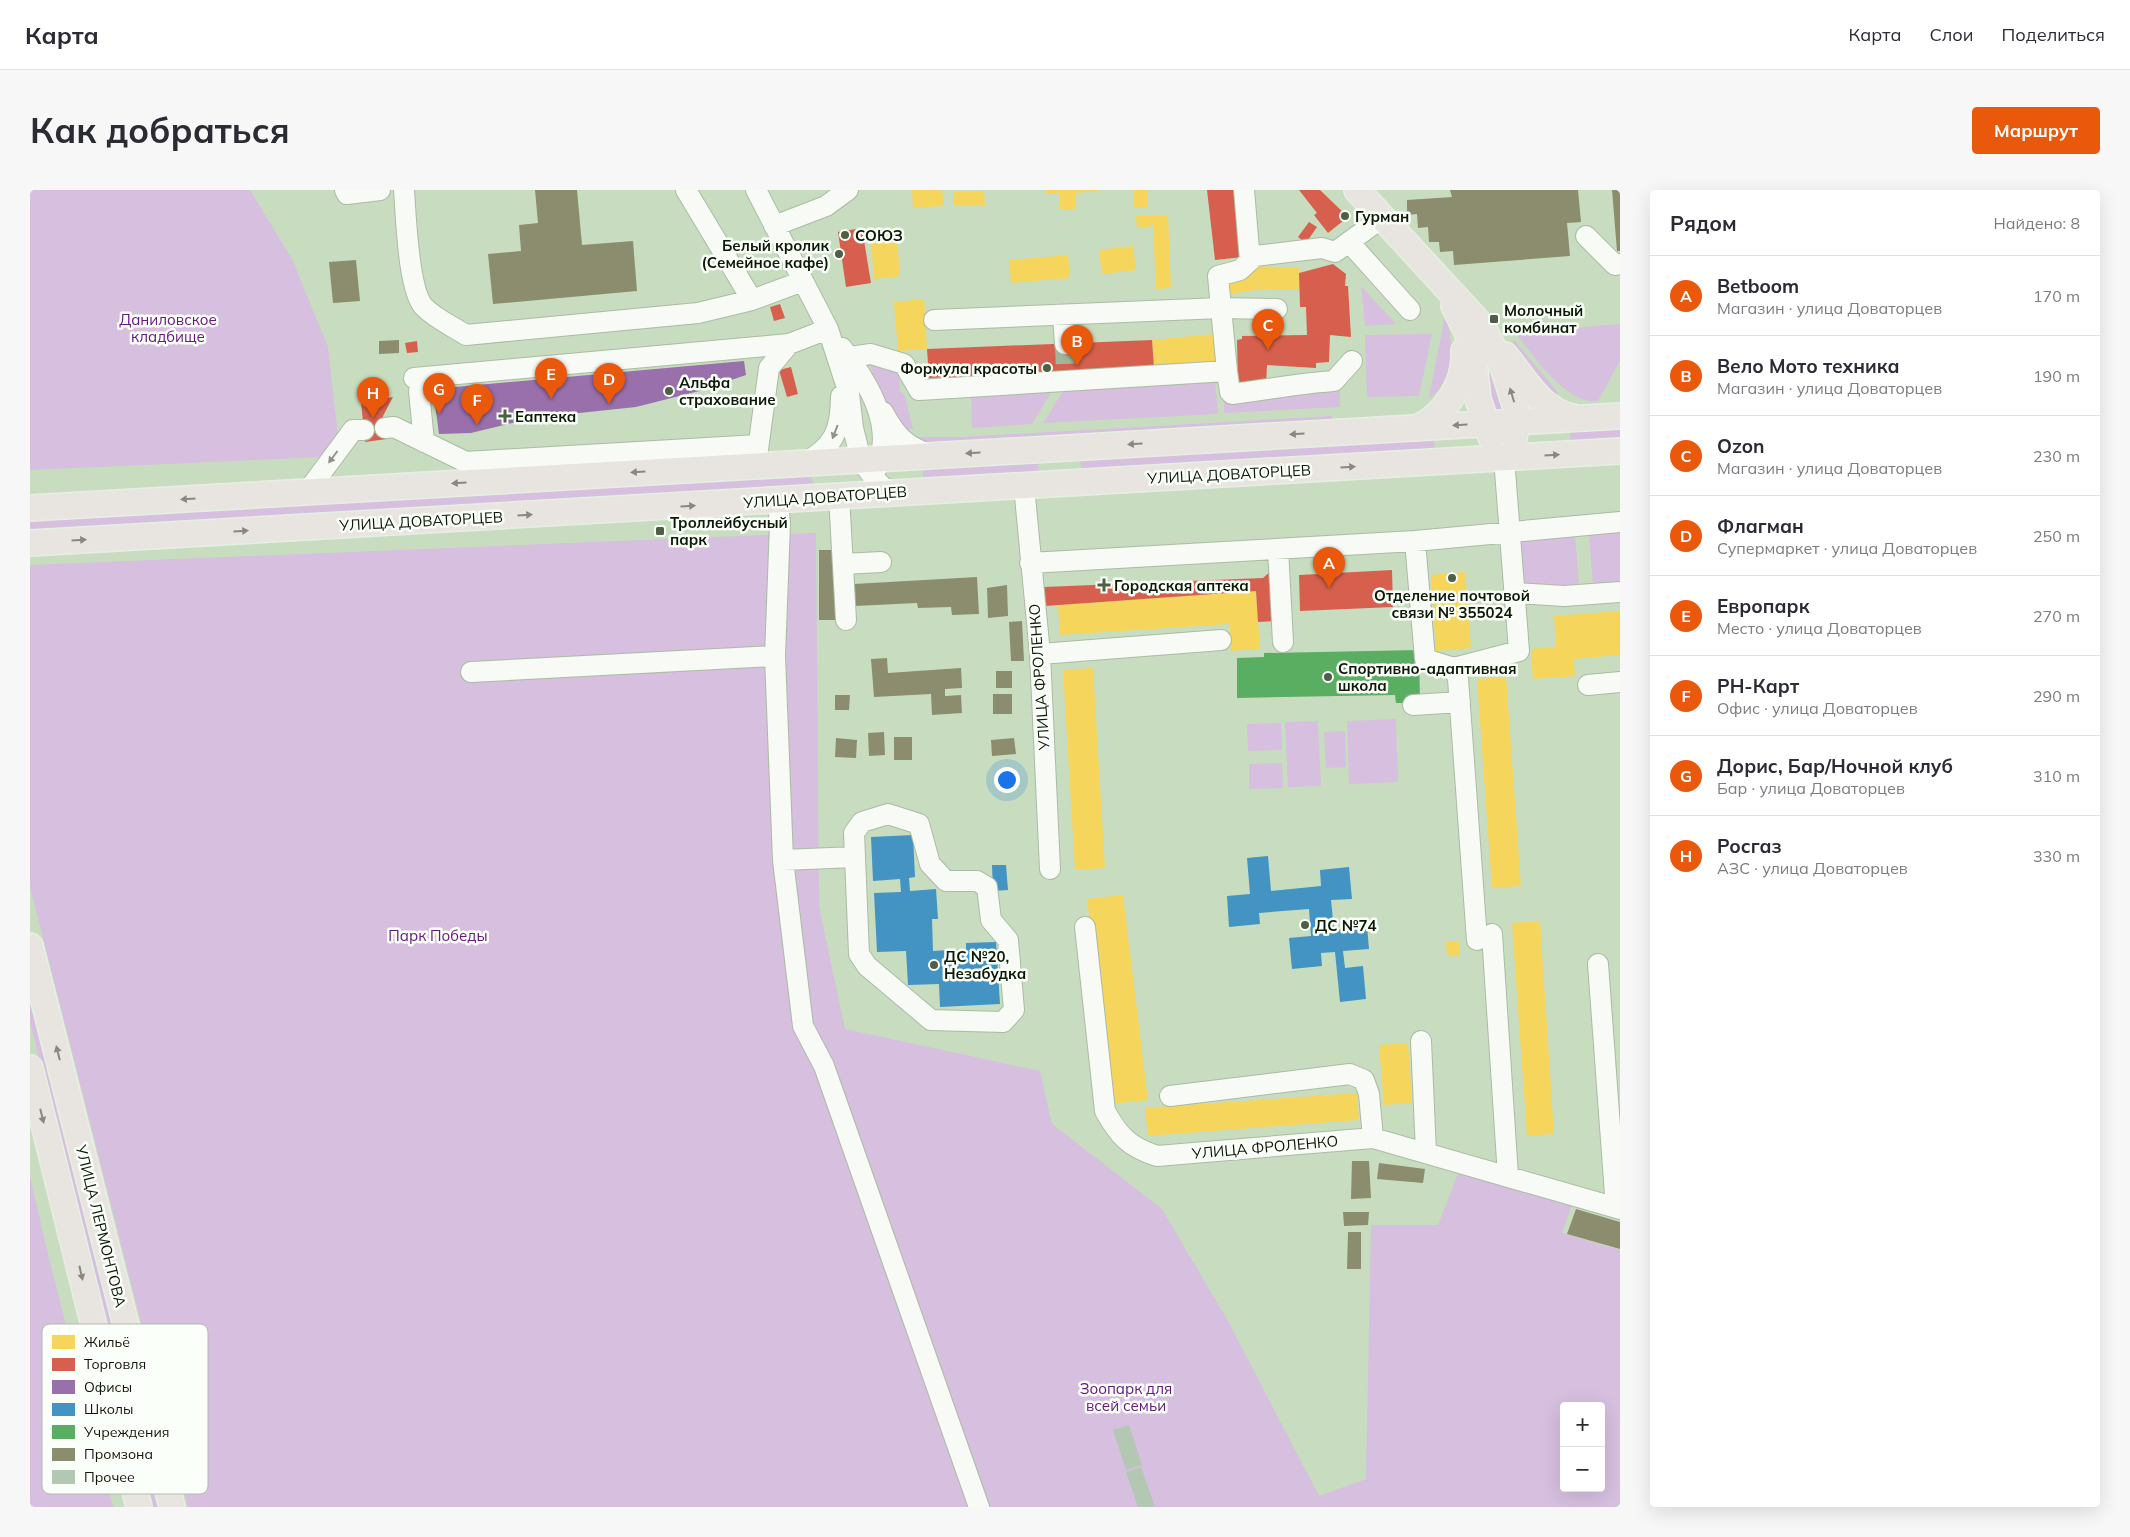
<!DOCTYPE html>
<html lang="ru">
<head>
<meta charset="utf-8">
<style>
  :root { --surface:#fff; --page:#f7f7f7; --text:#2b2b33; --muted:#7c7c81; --line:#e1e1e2; --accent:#ea580c }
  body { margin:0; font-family:Mulish,sans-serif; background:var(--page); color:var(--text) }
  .controls { position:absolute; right:15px; bottom:15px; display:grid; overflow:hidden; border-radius:5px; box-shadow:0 5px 20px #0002 }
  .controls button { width:45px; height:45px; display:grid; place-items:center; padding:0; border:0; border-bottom:1px solid var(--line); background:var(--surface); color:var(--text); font:25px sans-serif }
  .you { position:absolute; left:976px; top:589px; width:18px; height:18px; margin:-12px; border:4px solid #fff; border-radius:50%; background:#1a73e8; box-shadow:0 0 0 8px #1a73e833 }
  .badge { display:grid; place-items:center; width:32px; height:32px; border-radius:50%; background:var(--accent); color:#fff; font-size:16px; font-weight:700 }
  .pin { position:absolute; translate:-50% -41px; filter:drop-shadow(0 1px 2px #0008) }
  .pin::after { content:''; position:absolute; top:26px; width:18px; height:15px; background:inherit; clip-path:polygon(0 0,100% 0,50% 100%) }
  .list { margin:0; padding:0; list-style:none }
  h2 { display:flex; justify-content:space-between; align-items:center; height:65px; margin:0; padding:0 20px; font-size:21px }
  h2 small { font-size:16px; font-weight:400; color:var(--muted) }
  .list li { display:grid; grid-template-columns:32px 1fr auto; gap:15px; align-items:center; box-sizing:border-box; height:80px; padding:0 20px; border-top:1px solid var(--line) }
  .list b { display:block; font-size:19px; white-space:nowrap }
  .list p { margin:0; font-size:16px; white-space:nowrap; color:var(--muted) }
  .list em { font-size:16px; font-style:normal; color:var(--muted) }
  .map { position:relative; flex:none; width:1590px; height:1317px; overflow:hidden; border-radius:5px }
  header { display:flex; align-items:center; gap:30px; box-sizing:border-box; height:70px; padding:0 25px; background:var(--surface); border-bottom:1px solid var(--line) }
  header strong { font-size:24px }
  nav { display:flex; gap:28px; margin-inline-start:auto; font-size:18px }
  .intro { display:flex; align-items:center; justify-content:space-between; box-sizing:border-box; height:120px; padding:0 30px }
  h1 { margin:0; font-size:35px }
  .button { padding:12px 22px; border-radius:5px; background:var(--accent); color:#fff; font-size:18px; font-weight:700 }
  main { display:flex; gap:30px; padding:0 30px }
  aside { flex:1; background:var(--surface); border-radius:5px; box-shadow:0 5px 20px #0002 }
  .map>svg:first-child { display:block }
  .green { fill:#d6bfdf; fill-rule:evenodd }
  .homes { fill:#f6d55c }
  .shops { fill:#d6604d }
  .offices { fill:#9970ab }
  .schools { fill:#4393c3 }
  .public { fill:#5aae61 }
  .industry { fill:#8c8c6e }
  .building { fill:#b2c8b3 }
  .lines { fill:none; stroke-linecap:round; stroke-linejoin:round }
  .minor-tunnel { stroke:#a2b69a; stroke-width:20; stroke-dasharray:20 10; stroke-linecap:butt }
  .minor-casing { stroke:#abbba4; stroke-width:22 }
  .major-casing { stroke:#e6f0e2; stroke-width:28 }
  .minor { stroke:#f7faf5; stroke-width:20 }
  .major { stroke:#e8e5e1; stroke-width:25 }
  .oneway { fill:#85897e }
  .oneway2 { fill:#8d9589 }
  .poi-dot { fill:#4e5e47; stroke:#fbfff9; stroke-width:2 }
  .labels { text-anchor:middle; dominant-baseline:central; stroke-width:5; stroke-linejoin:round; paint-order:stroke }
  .poi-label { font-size:15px; font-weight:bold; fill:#0c1906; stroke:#fbfff9; text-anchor:start }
  .park-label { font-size:15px; fill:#681881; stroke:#fbfff9 }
  .street-label { font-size:15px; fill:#0c1906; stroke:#fbfff9 }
  .key { fill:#fbfff9; stroke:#b3bab0; stroke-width:1 }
  .key-label { font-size:14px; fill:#0c1906 }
</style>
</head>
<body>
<header>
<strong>Карта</strong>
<nav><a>Карта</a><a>Слои</a><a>Поделиться</a></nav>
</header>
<div class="intro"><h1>Как добраться</h1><a class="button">Маршрут</a></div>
<main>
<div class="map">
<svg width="1590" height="1317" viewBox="0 0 1590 1317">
  <rect width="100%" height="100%" fill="#c8ddbf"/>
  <path class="green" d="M0,0H220L262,69L298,157L308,246L293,267L0,280Z
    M1331,96L1366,134L1335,136Z
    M1415,126C1425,149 1424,194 1399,208Z
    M1590,134V171L1568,211C1535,215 1505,166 1485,143Z
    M1402,144L1389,206L1337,207L1335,145Z
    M1485,151L1527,201L1528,203L1524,208L1482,152Z
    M1455,161L1473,210V221L1464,222L1461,215Z
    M840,173L868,176L870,201L875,206L883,239H872L844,192Z
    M1185,189L1188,224L1013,233L1035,198Z
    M1023,199L1002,234L942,238L941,202Z
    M1310,201V217L1194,223V208Z
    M1302,226L1303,234L907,259L875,247H932Z
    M1590,237V249L1542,252L1540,249L1541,240Z
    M1401,249L1404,251L1405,258L1402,260L1053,280L1050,272L1052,269Z
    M1008,272L1009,282L896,288L893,287V281L895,279Z
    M780,284L783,293L781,295L0,340V329Z
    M1590,341V393L1563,395L1559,343Z
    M786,343L789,716L815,839L1010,881L1022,934L1132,1019L1198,1131L1289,1306L1336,1289L1341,1035H1408L1429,981L1543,1012L1532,1043L1590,1060V1317H158L0,697V375ZM1534,1216H1571V1298H1534Z
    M1545,345L1549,395L1509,398L1493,393L1489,349Z
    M1366,529L1368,592L1319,594L1317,531Z
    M1288,531L1291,596L1258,597L1255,532Z
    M1251,533L1252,560L1218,561L1217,534Z
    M1315,541L1316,577L1296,578L1294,542Z
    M1252,573L1253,598L1219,599V574Z
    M0,799L131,1317H122L0,832Z
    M0,986L19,1069L83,1317H0Z"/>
  <path class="homes" d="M882,0H912L914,16L883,18Z
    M1015,0H1069V1L1045,3L1046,20H1030V3L1015,4Z
    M1104,0H1118V17L1104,18Z
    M954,1L955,15L924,16L923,2Z
    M1138,25L1141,98L1126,99L1123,36L1107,38L1106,26Z
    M866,38L870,86L844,89L840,41Z
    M1103,56L1106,80L1072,84L1069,60Z
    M1038,65L1040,88L981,93L979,70Z
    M1225,76L1269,78V100L1232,99L1200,104L1196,92L1216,88Z
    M894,109L897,159L868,161L864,112Z
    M1185,144L1187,173L1124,177L1122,150Z
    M1435,382L1441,458L1406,461L1401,385Z
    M1226,401L1230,459L1201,461L1199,434L1030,445L1028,415Z
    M1590,421V465L1544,469L1545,486L1503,489L1501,459L1526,457L1524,426Z
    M1063,478L1075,678L1045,680L1033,480Z
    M1476,487L1491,696L1462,698L1447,489Z
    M1093,705L1118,910L1082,914L1057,709Z
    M1510,731L1524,944L1497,946L1482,733Z
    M1429,751L1430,766H1417L1416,752Z
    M1378,853L1382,913L1354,915L1349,855Z
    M1327,903L1329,930L1118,946L1115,918Z"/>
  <path class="shops" d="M1177,0H1206L1213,67L1185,70Z
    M1269,0H1290L1318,27L1298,43L1284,25L1287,23Z
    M1279,32L1287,37L1276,53L1268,47Z
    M832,38L841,93L816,97L808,42Z
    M1303,74L1316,84L1315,96H1318L1321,147L1300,145L1299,172L1286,173V178L1237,175L1236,196L1208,197L1207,150L1212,149V146L1277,145L1276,117H1270L1269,83Z
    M750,114L755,128L744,131L740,117Z
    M1122,150L1124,177L899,188L897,159Z
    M387,151L388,162L377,163L375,153Z
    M761,177L768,204L757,207L749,180Z
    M356,197L357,208L363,207L353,226L357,249L335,252L331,212L336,211L335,200Z
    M1362,380L1363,417L1270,421L1269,385Z
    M1241,381L1245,431L1228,432L1226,401L1015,416L1014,397L1233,388Z"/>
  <path class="offices" d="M714,171L716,185L669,201L606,217L502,228L441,243L409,244L403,199Z"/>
  <path class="schools" d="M883,645L885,687L879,688L880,701L906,699L908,729H902L903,761L936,759V753L966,752L970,814L910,817L909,794L878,795L876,761L847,762L844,703L871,702L870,689L843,691L841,647Z
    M1238,666L1241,701L1291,696L1290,680L1319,677L1322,709L1301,710L1304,740L1337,736L1339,759L1313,761L1315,778L1333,776L1336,809L1310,812L1305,762L1291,763L1292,776L1262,779L1259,748L1281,746L1279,719L1229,723L1230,734L1199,737L1197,706L1220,704L1217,668Z
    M962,675H976L978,700L963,701Z"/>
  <path class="public" d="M1389,460L1390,513H1366L1365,505L1207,508V468L1234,467V463Z"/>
  <path class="industry" d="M505,0H547L552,55L603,51L607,101L463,114L458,64L491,61L489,35L508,33Z
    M1420,0H1548L1551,32L1537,33L1540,66L1424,75L1423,61L1410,62L1409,52H1399L1398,37L1388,38L1387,24L1377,25V10L1422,7Z
    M1582,0H1590V61H1587Z
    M326,70L330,111L303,113L299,72Z
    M369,150V163L349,164V151Z
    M789,360H806L805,430H789Z
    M947,387L949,424L922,425L921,417L888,418L887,413L825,416L824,394Z
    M977,395L978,426L958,428L957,398Z
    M992,431L994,471H981L979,432Z
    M857,468L858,483L931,478L932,498L915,499V506L931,505L932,523L902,525L901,504L844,507L841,469Z
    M966,481H982V498H966Z
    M963,504H982V524H963Z
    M805,505H820L819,520H805Z
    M854,542L855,565L839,566L838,543Z
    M864,547H882V570H864Z
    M806,548L827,550L826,568L805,567Z
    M984,548L986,564L962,566L961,550Z
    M1322,971H1339L1341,1008L1321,1009Z
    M1349,973L1395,979L1393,993L1347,989Z
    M1546,1019L1590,1032V1059L1537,1044Z
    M1313,1022H1339L1338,1035L1314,1036Z
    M1318,1042H1331V1079H1317Z"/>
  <path class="building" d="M1099,1235L1112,1275L1096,1280L1083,1240Z
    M1111,1277L1125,1317H1108L1096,1282Z"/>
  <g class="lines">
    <path class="minor-tunnel" d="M1035,154L1036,181"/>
    <g class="minor-casing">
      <path id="minor" d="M315,0L317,4L350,0
        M374,0C376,26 378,100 394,117C406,129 422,136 436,145L668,123L722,110L773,91
        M656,0L722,110
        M726,0L798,139L819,204L823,238L831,270L843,287L853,297L867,303
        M1214,0L1220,71
        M744,36L796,16L818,0
        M1556,46L1585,75L1590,74
        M1319,52L1380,120
        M1247,119L1191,118L1188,86L1210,80L1225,66L1292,58L1305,62L1352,28
        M1033,125L1035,154
        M812,158C839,194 867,238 845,282
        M819,167L841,164L874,174L889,200L1197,181L1191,118L904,130
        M1197,181L1200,202L1202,204C1237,200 1269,193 1304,191L1322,171
        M384,188L759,154L798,139
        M389,201L394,252
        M853,222C866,246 875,256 901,265
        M355,238L364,237L446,277
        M727,267L739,178L759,154
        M435,272L728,255
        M774,273C804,257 811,240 811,206
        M994,296L1010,464L1020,679
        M277,302L323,240H334
        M809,306L816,430
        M748,311L750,334L745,466L753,670L773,836L794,876L949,1317
        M1385,351L1395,469L1424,478L1489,461L1474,268
        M1248,359L1253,452
        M1000,373L1385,351L1590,332
        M813,374L851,372
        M1484,403L1534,406L1590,402
        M1010,464L1191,450
        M1424,478L1428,489L1447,750
        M441,482L745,466
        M1558,495L1590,492
        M1383,515L1430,512
        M753,670L825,667L824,643L832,632L858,624L889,634L900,674L916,691H947L957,697L961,730L978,750L984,820L973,832L901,830L837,776L829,764L825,667
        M1055,737L1075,921C1089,946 1099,957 1127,966L1343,948L1590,1019
        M1462,744L1478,986
        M1568,774L1586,1018
        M1391,851L1396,962
        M1140,906L1320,884L1334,890L1339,904L1343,948"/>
    </g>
    <g class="major-casing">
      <path id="major" d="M1327,0L1453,137L1474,180L1485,215L1487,232L1484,248
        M1424,116L1437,142L1443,164L1448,209L1461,247
        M1475,165C1495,189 1511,221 1543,227
        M1387,238C1415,225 1436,193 1434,161
        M0,318L1590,226
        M0,353L1590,261
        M0,756L142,1317
        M0,878L109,1317"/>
    </g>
    <use href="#minor" class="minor"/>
    <use href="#major" class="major"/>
  </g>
  <defs><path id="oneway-solid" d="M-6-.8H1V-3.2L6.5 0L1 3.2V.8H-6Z" transform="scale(1.25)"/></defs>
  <g class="oneway">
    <use href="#oneway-solid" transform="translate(1482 205) rotate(-107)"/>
    <use href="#oneway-solid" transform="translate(1430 235) rotate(177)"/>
    <use href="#oneway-solid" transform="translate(1267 244) rotate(177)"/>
    <use href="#oneway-solid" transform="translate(1105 254) rotate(177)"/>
    <use href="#oneway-solid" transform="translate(943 263) rotate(177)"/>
    <use href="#oneway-solid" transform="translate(1522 265) rotate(-3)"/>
    <use href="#oneway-solid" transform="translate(1318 277) rotate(-3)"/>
    <use href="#oneway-solid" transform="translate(608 282) rotate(177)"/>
    <use href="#oneway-solid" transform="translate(429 293) rotate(177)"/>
    <use href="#oneway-solid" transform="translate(158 309) rotate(177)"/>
    <use href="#oneway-solid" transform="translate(658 316) rotate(-3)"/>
    <use href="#oneway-solid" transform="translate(495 325) rotate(-3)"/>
    <use href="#oneway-solid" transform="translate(211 341) rotate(-3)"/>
    <use href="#oneway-solid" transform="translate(49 350) rotate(-3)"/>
    <use href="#oneway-solid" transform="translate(28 863) rotate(-104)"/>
    <use href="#oneway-solid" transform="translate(12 926) rotate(76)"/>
    <use href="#oneway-solid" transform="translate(51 1083) rotate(77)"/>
  </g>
  <g class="oneway2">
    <use href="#oneway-solid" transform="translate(805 242) rotate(111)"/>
    <use href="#oneway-solid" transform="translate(303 267) rotate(127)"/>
  </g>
  <g class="poi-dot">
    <circle cx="1315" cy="26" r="5"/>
    <circle cx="815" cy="45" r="5"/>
    <circle cx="809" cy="64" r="5"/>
    <rect x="1459" y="124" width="10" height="10" rx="2.5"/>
    <circle cx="1017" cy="178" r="5"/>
    <circle cx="639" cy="201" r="5"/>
    <path d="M472.5 218.5h5v5h5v5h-5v5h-5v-5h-5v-5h5z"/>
    <rect x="625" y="336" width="10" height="10" rx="2.5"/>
    <circle cx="1422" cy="388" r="5"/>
    <path d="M1071.5 387.5h5v5h5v5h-5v5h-5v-5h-5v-5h5z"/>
    <circle cx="1298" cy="487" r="5"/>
    <circle cx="1275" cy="735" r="5"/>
    <circle cx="904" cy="775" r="5"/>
  </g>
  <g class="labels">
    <g class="poi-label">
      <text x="1325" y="26">Гурман</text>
      <text x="825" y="45">СОЮЗ</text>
      <text x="799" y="55" text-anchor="end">Белый кролик<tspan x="799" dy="17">(Семейное кафе)</tspan></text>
      <text x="1474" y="120">Молочный<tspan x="1474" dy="17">комбинат</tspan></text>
      <text x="1007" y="178" text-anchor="end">Формула красоты</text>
      <text x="649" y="192">Альфа<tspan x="649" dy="17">страхование</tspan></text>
      <text x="485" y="226">Еаптека</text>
      <text x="640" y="332">Троллейбусный<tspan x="640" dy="17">парк</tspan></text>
      <text x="1084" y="395">Городская аптека</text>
      <text x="1422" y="405" text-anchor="middle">Отделение почтовой<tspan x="1422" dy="17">связи № 355024</tspan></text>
      <text x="1308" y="478">Спортивно-адаптивная<tspan x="1308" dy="17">школа</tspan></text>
      <text x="1285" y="735">ДС №74</text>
      <text x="914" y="766">ДС №20,<tspan x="914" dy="17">Незабудка</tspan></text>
    </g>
    <g class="park-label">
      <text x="138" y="129">Даниловское<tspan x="138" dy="17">кладбище</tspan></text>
      <text x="408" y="745">Парк Победы</text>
      <text x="1096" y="1198">Зоопарк для<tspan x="1096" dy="17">всей семьи</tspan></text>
    </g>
    <g class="street-label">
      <text transform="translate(1199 284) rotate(-3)">УЛИЦА ДОВАТОРЦЕВ</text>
      <text transform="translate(795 307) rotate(-4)">УЛИЦА ДОВАТОРЦЕВ</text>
      <text transform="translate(391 331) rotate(-3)">УЛИЦА ДОВАТОРЦЕВ</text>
      <text transform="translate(1009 487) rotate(-94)">УЛИЦА ФРОЛЕНКО</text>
      <text transform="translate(1235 957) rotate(-5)">УЛИЦА ФРОЛЕНКО</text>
      <text transform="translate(71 1036) rotate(76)">УЛИЦА ЛЕРМОНТОВА</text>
    </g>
  </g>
  <rect x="12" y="1134" width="166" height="170" rx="8" class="key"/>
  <rect x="22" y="1145" width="23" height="14" fill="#f6d55c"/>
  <rect x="22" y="1168" width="23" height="13" fill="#d6604d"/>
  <rect x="22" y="1190" width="23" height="14" fill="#9970ab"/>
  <rect x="22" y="1213" width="23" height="13" fill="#4393c3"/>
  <rect x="22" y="1235" width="23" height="14" fill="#5aae61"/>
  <rect x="22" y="1258" width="23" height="13" fill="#8c8c6e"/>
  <rect x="22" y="1280" width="23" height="14" fill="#b2c8b3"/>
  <g class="key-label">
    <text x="54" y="1157">Жильё</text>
    <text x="54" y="1179">Торговля</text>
    <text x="54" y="1202">Офисы</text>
    <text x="54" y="1224">Школы</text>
    <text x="54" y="1247">Учреждения</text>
    <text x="54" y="1269">Промзона</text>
    <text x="54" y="1292">Прочее</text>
  </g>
</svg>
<div class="controls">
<button>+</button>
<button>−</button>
</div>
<div class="you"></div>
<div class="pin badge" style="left:1299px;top:398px">A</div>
<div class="pin badge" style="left:1047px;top:176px">B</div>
<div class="pin badge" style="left:1238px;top:160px">C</div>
<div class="pin badge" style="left:579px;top:214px">D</div>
<div class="pin badge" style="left:521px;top:209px">E</div>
<div class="pin badge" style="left:447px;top:235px">F</div>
<div class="pin badge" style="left:409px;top:224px">G</div>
<div class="pin badge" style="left:343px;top:228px">H</div>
</div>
<aside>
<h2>Рядом<small>Найдено: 8</small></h2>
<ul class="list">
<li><span class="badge">A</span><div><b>Betboom</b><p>Магазин · улица Доваторцев</p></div><em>170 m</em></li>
<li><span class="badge">B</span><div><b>Вело Мото техника</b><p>Магазин · улица Доваторцев</p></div><em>190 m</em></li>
<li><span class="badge">C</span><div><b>Ozon</b><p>Магазин · улица Доваторцев</p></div><em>230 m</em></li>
<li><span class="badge">D</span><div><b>Флагман</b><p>Супермаркет · улица Доваторцев</p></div><em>250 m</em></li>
<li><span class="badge">E</span><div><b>Европарк</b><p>Место · улица Доваторцев</p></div><em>270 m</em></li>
<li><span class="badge">F</span><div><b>РН-Карт</b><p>Офис · улица Доваторцев</p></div><em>290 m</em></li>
<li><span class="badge">G</span><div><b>Дорис, Бар/Ночной клуб</b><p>Бар · улица Доваторцев</p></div><em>310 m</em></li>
<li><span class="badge">H</span><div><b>Росгаз</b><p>АЗС · улица Доваторцев</p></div><em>330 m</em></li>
</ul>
</aside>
</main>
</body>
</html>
